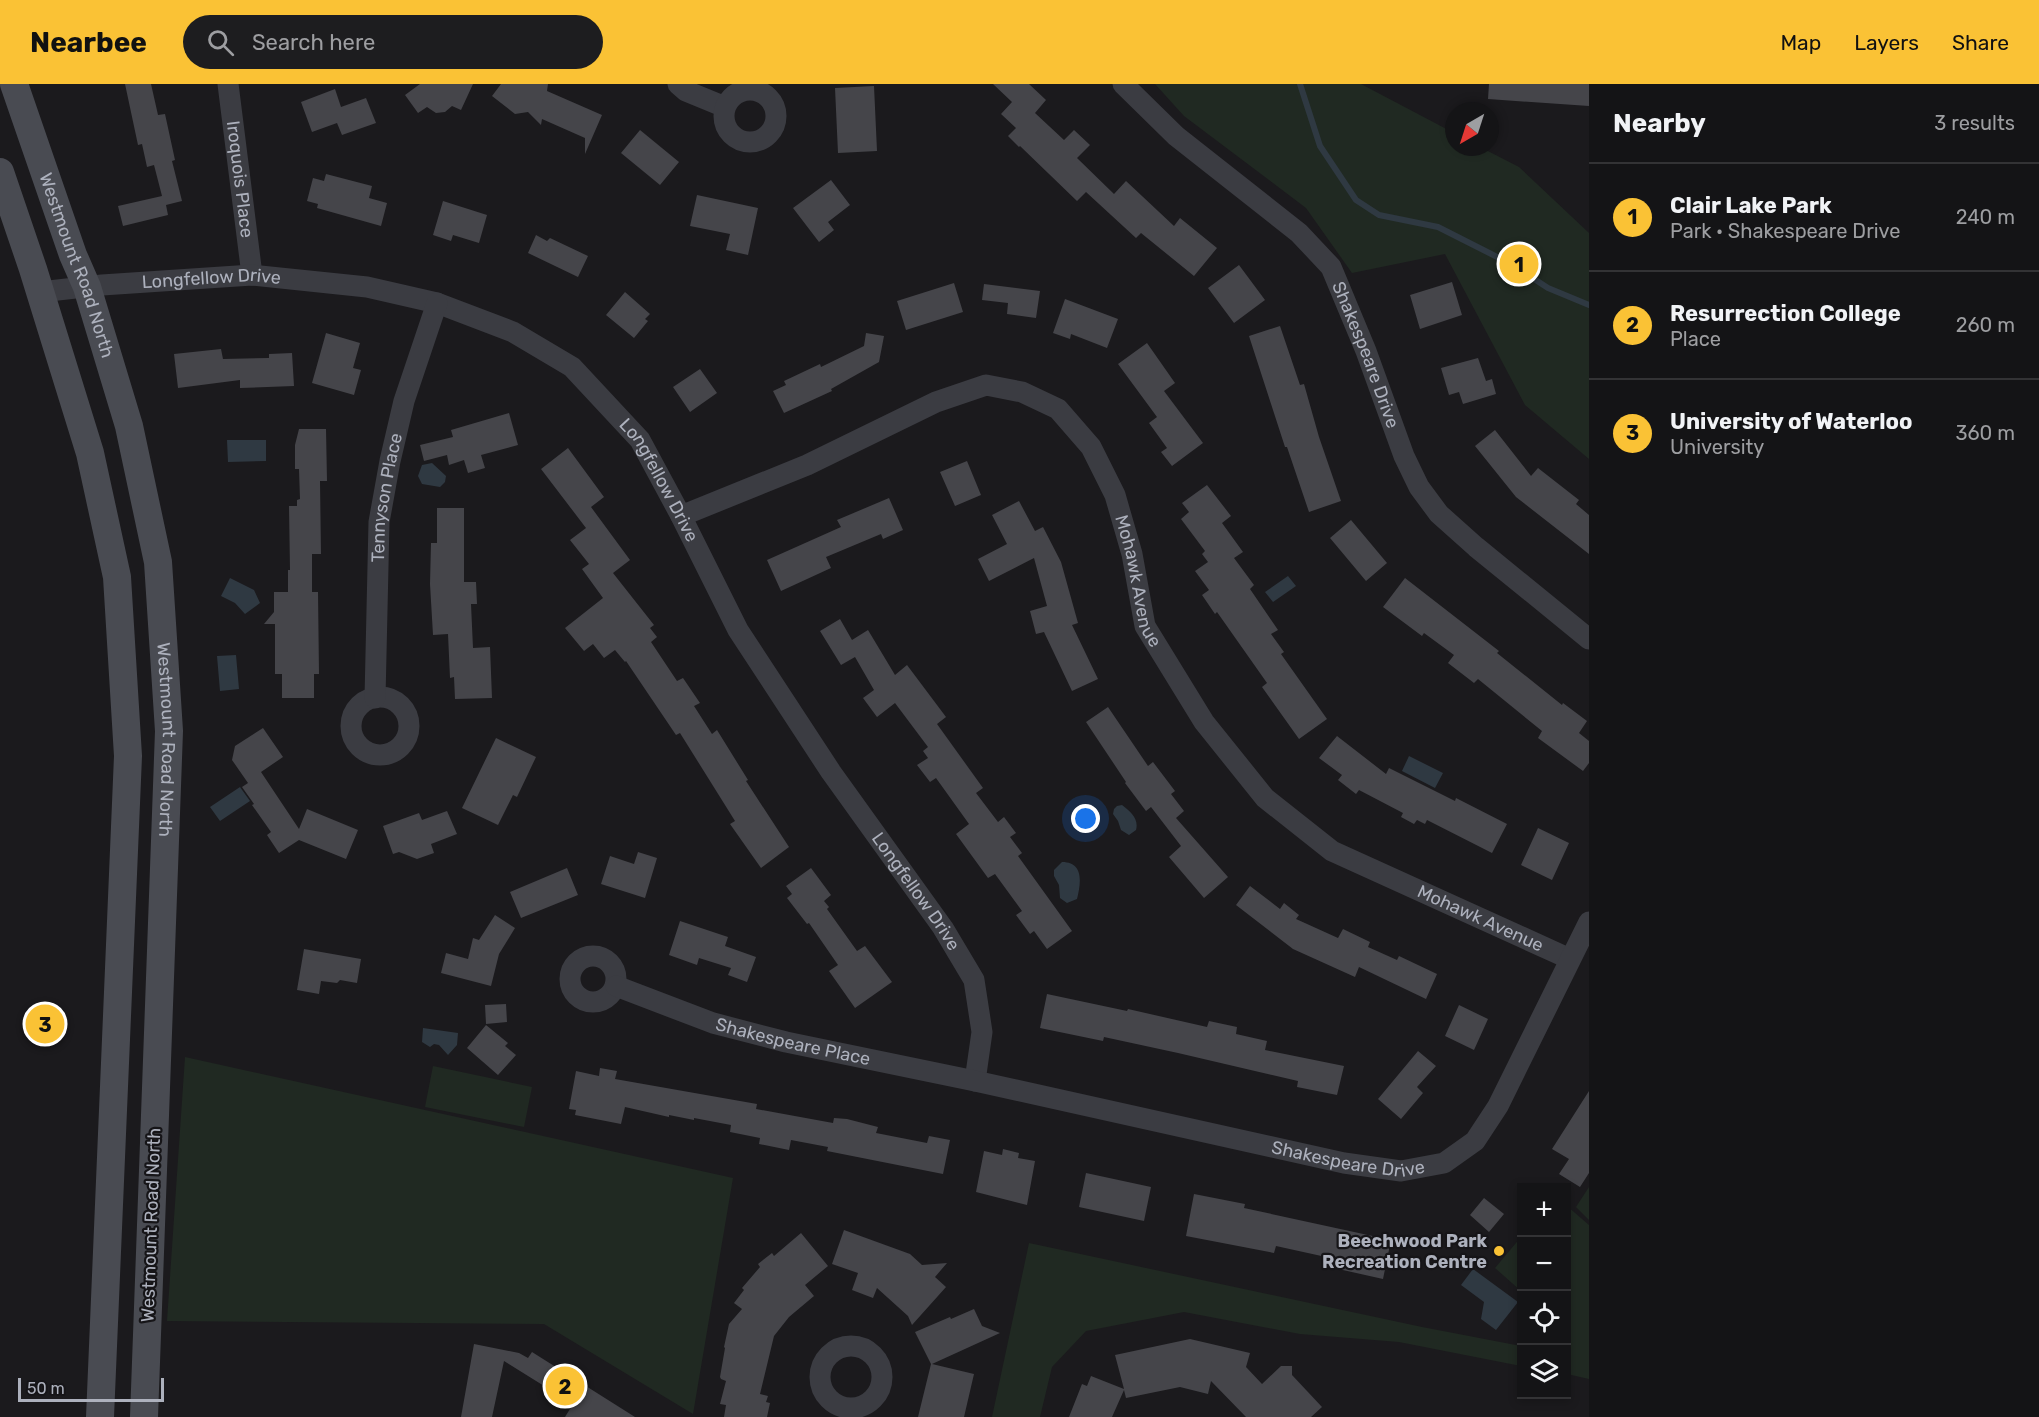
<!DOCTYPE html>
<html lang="en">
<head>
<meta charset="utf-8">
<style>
  :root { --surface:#141416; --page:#1d1d1f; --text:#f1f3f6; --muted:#9d9ea1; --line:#333335; --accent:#fac235 }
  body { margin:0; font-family:Rubik,sans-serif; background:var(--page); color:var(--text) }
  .controls { position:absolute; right:18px; bottom:18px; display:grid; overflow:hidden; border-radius:0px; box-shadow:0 3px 9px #0003 }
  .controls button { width:54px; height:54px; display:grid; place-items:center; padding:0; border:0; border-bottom:2px solid var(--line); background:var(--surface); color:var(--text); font:30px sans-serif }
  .compass { position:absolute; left:1445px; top:18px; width:54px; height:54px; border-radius:50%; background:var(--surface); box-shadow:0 3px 9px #0003; rotate:219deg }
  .scale { position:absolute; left:18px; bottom:15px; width:146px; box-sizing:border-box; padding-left:6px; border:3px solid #adb1bd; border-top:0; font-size:16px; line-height:21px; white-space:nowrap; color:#adb1bd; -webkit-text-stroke:4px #161518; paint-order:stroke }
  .you { position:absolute; left:1086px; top:735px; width:21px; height:21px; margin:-15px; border:4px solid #fff; border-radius:50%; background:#1a73e8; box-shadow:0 0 0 9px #1a73e833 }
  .badge { display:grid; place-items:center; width:39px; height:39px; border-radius:50%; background:var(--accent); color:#111; font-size:20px; font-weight:700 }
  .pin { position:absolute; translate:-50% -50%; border:3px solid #fff; box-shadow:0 2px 6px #0006 }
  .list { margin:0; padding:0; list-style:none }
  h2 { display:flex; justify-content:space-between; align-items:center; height:78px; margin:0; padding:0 24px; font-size:26px }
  h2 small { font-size:20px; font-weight:400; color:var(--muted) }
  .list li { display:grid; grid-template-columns:39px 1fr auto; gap:18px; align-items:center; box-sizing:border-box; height:108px; padding:0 24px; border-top:2px solid var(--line) }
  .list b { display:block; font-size:22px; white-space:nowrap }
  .list p { margin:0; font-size:20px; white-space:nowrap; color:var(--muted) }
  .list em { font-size:20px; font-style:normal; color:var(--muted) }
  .icon { flex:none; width:33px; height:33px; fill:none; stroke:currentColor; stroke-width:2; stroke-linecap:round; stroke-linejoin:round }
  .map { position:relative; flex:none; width:1589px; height:1333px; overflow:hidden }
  header { display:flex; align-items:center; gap:36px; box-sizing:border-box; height:84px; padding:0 30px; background:var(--accent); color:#111 }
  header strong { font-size:28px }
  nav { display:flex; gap:33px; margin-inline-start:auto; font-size:21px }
  .search { width:420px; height:54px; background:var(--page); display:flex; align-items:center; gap:15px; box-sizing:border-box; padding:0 21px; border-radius:33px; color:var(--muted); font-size:22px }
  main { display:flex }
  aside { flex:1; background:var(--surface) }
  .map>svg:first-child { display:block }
  .green { fill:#202922 }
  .water { fill:#2f3942 }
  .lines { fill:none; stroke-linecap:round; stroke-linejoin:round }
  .stream { stroke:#2f3942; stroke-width:6 }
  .building { fill:#45454a }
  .street { stroke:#3b3c42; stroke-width:21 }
  .secondary { stroke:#494b52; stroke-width:28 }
  .poi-dot { fill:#fac235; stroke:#161518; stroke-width:2 }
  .labels { text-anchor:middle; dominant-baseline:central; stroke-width:4.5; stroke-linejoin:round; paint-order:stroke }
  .street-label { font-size:18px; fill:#adb1bd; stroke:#161518 }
  .poi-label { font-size:18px; font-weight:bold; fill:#adb1bd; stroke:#161518; text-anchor:end }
</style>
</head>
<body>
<header>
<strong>Nearbee</strong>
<div class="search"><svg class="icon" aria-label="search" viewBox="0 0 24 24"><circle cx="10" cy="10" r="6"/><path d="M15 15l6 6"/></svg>Search here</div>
<nav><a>Map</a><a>Layers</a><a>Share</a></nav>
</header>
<main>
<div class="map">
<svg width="1589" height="1333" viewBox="0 0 1589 1333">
  <rect width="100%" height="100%" fill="#1b1a1d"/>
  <path class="green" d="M1155,0H1361L1454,49V63H1480L1519,83L1589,149V375L1525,321L1445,170L1352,189L1306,124L1184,32Z
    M185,973L733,1094L693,1330L544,1240L167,1237Z
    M433,982L532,1003L524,1043L425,1023Z
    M1589,1103V1136L1576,1123Z
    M1567,1122L1589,1141V1295L1567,1290Z
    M1521,1153V1207L1495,1184Z
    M1029,1159L1422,1243L1521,1262V1282L1399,1258L1300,1250L1184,1228L1086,1247L1052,1283L1040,1333H992Z"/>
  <path class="water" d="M227,356H266V377L228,378Z
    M432,379L446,392L445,398L440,403L422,400L418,392L422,381Z
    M1288,492L1296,502L1273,518L1265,508Z
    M230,494L254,506L260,519L245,530L235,519L221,512Z
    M236,571L239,605L220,607L217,572Z
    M1409,672L1443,689L1435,704L1402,687Z
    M240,703L250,717L220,737L210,723Z
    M1122,721C1131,728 1139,735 1136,746L1129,751L1121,746L1118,737L1113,730L1114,725L1117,722Z
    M1062,778C1084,778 1081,799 1077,815L1067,819L1060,814L1059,801L1054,792V786Z
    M423,944L458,949L457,961L448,971L439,961L434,960L430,963L422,958Z
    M1473,1185L1518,1218L1496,1246L1481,1235L1484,1218L1461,1201Z"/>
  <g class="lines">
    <path class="stream" d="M1300,0L1320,62L1356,116L1379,131L1438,143L1511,180L1548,204L1589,221"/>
  </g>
  <path class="building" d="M125,0H151L158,31L165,30L175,76L172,77L182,117L166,121L168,131L123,142L118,122L162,112L154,81L147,83L142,60L138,61Z
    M420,0H473L461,26L452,22L445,28L436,29L427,23L418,29L405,11Z
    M501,0H548L547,7L602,31L585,70V54L542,35L541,41L528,28L515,30L492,12Z
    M993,0H1029L1046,16L1035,29L1064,56L1074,46L1090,61L1077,74L1114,110L1126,97L1174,142L1180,134L1217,164L1194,192L1141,149L1136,154L1086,108L1077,117L1020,62L1019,63L1008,52L1016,44L1001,30L1012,18Z
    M1489,0H1589V22L1488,15Z
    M874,2L877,67L838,69L835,4Z
    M335,5L341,23L366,14L376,39L342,51L337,39L312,48L301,18Z
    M640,46L679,78L660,101L621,69Z
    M326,90L372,102L369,114L387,119L381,142L317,124L318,120L307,117L313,94L324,97Z
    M831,96L850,121L828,138L834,146L819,158L793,124Z
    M697,111L758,124L748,171L726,166L730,150L690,142Z
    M443,117L487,131L479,159L453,151L451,157L433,151Z
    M536,151L547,157L550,154L588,172L578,193L528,169Z
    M1239,181L1265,216L1234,239L1208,204Z
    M1452,198L1462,231L1420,245L1410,211Z
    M954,199L963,228L906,246L897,217Z
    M984,200L1040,207L1036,234L1007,230L1008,219L982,216Z
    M625,208L650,230L645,235L648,237L634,254L606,231Z
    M1065,215L1118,235L1107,264L1071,250L1070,255L1053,249Z
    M1280,242L1300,301L1304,300L1319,353L1341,417L1309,428L1287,363H1285L1249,252Z
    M326,249L360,259L353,284L361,286L354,311L312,299Z
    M866,249L884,252L879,278L831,305L832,307L784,329L773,307L786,301L784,297L820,280L821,283L864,262Z
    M1147,259L1175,299L1164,307L1203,359L1172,382L1161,368L1167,364L1149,339L1157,333L1118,280Z
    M221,265L223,275L269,274V270L292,269L294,302L240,304V296L178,304L174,270Z
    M1478,274L1486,297L1492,295L1496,310L1463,320L1459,308L1449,311L1441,284Z
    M700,285L717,309L690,328L673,303Z
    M509,329L518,361L481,371L485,384L468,389L464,376L449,381L447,371L424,377L420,361L453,353L451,346Z
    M299,345H326L327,397H320L321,470H312V508H318L319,590H314V614H282V590H275V540H264L274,528V508H288V486H290L289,422H297V416L300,415L299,385H295V361Z
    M1495,346L1531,392L1538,384L1579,416L1576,420L1589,431V470L1516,413L1475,362Z
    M568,364L604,413L591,423L630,476L613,489L654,541L650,544L657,553L651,558L677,597L683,594L700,619L694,622L712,650L717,646L748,696L746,697L789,763L761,784L730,740L735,737L680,649L676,651L626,577L625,578L615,566L604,574L593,560L584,567L565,544L603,514L582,485L589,480L570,456L586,444L541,385Z
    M967,377L981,411L955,422L940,388Z
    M1207,401L1231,432L1222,439L1243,468L1234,474L1254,501L1250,505L1278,546L1271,550L1284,568L1281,570L1327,635L1299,655L1262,603L1267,599L1217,528L1215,530L1202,511L1209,506L1195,487L1208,478L1202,470L1205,467L1181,435L1189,428L1182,419Z
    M889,414L903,446L883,455L881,450L826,473L831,484L781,507L767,476L841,443L837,436Z
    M1019,417L1035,447L1043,443L1061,478L1078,539L1072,541L1098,595L1072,607L1044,548L1036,550L1030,527L1047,522L1034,474L989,497L978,475L1007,460L992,431Z
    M437,424H464V498H476L477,520H471L473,564L490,563L492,614L455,615L454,593L450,594L448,550L433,551L430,500L431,459H437Z
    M1351,436L1387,479L1366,497L1330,454Z
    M1405,494L1499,567L1497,569L1562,621L1563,619L1587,637L1579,649L1589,657V679L1583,687L1538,654L1542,647L1478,595L1474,599L1448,579L1454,571L1424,549L1422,552L1383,523Z
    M840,535L852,556L868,546L895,591L907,581L946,633L937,640L983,704L976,709L998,738L1004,733L1016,749L1010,753L1022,769L1018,772L1072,847L1047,865L1034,847L1030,850L1016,831L1022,827L995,790L988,794L956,750L969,740L936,694L930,698L917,681L928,674L923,667L928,663L895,619L877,633L863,614L874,606L855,573L841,581L820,547Z
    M1108,623L1148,682L1153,678L1175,707L1171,710L1184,727L1176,734L1228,793L1204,814L1169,773L1181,762L1151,723L1146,727L1125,699L1126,698L1086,638Z
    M263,644L283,673L261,688L299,745L307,725L358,746L346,775L299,756L279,769L267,751L271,748L252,721L254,720L242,703L248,699L232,676L235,662Z
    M1337,652L1386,690L1389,684L1455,717L1456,714L1507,740L1492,769L1427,736L1425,740L1417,736L1414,740L1401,733L1403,729L1359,706L1356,710L1338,696L1342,691L1319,674Z
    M496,654L536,673L517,713L513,711L498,741L462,724Z
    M447,727L457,750L431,760L434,769L417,775L399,768L393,770L383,742L419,729L422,736Z
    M1538,744L1569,759L1552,796L1521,781Z
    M638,768L657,774L645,814L601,800L610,772L634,780Z
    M567,784L578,811L521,834L510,808Z
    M811,784L831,811L824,817L829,823L827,825L857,867L865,862L892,898L855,924L829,887L838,881L809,839L807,840L787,814L792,810L786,802Z
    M1250,802L1280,825L1284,819L1299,831L1296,835L1338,854L1343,845L1370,858L1368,863L1397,876L1399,872L1437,890L1426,915L1359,883L1355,893L1293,865L1236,821Z
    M495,831L515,844L499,870L491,902L441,889L446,869L468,875L473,854L479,856Z
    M680,837L728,853L725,862L756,873L747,898L728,891L731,884L699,874L697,881L669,871Z
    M304,865L361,875L357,899L340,896L337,899L321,897L319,910L297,906Z
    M1047,910L1127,927L1128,925L1207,943L1209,937L1237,943L1236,950L1267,957L1265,966L1344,982L1337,1011L1297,1003L1298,997L1178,969L1104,953L1103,957L1040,944Z
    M506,920L507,938L486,940L485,921Z
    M1459,921L1488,935L1474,966L1445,952Z
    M486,941L508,959L505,962L516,971L498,991L467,964Z
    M1418,967L1436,982L1417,1003L1423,1009L1401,1035L1378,1015Z
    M600,984L617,987L615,995L757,1020L756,1025L833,1039L834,1034L847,1035L878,1043L876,1049L927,1059L929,1052L950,1056L943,1090L827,1067L828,1063L791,1056L789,1066L759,1060L760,1054L730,1048L731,1041L694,1034V1036L669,1031V1033L625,1023L621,1040L575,1031L576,1026L569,1025L576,987L599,992Z
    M1589,1007V1089L1580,1103L1559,1090L1569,1075L1552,1065Z
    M1003,1065L1019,1069L1018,1074L1035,1077L1027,1121L976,1108L984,1067L1002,1071Z
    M1086,1089L1151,1103L1144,1137L1079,1123Z
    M1194,1110L1245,1120L1244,1124L1391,1156L1383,1195L1325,1182L1326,1173L1276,1162L1274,1169L1186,1152Z
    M1484,1114L1504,1130L1489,1148L1470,1131Z
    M844,1146L910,1170L922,1181L947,1179L935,1193L946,1203L912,1241L908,1232L877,1204L873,1214L852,1206L858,1189L832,1180Z
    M801,1149L828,1182L805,1201L814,1212L789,1233L774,1252L760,1310L768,1312L766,1318L770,1319L767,1333H724L726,1321L720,1320L726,1297L721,1295L720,1293L725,1264L724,1263L729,1240L742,1225L734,1219L744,1206L742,1204L760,1183L758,1180L772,1169L774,1172Z
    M974,1225L982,1242L1000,1249L932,1280L974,1290L964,1333H918L931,1280L915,1248L950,1233L951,1235Z
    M1190,1255L1250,1269L1246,1283L1262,1300L1281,1282H1292V1291L1322,1323L1311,1333H1246L1211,1297L1208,1310L1180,1303L1126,1314L1124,1306L1112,1333H1069L1082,1300L1087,1302L1091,1292L1124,1305L1115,1271Z
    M474,1260L519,1269L528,1274L532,1268L635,1333H565L573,1320L504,1277L492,1333H461Z"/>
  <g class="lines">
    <g class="street">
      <path id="s1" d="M228,0L252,191"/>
      <path d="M678,0L686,7L725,23"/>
      <path id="s2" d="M1123,0L1176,52L1299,149L1331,183L1366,267L1404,372L1419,403L1439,430L1476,463L1589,555"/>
      <circle cx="750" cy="32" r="26"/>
      <path id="s3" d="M40,208L102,201L252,191L367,203L437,219L513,248L572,283L640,356L681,432L738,546L831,688L943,844L974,896L982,948L975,997"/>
      <path id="s4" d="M681,432L807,381L936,318L986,301L1022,308L1058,325L1091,363L1115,411L1132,470L1145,542L1204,638L1265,714L1332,767L1570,875"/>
      <circle cx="380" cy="642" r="29"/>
      <path id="s5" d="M375,614L379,438L390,377L404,317L437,219"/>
      <circle cx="593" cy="895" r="23"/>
      <path id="s6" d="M616,902L713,939L786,958L975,997L1344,1079L1401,1087L1444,1079L1475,1057L1498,1022L1589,838"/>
      <circle cx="851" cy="1293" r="31"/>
    </g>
    <g class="secondary">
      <path id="s7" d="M14,0L73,171L87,203L129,342L158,478L169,647L144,1333"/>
      <path d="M0,88L33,185L90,369L117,493L128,672L100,1333"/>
    </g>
  </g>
  <circle class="poi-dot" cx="1499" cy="1167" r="6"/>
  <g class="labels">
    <g class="street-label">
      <text stroke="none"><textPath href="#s1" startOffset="96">Iroquois Place</textPath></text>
      <text stroke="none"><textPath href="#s7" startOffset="192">Westmount Road North</textPath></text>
      <text stroke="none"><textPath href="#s3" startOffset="172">Longfellow Drive</textPath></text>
      <text stroke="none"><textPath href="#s2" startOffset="372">Shakespeare Drive</textPath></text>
      <text stroke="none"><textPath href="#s3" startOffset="694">Longfellow Drive</textPath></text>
      <text stroke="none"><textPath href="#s5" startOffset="201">Tennyson Place</textPath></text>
      <text stroke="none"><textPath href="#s4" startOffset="602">Mohawk Avenue</textPath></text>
      <text stroke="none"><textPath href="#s7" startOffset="678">Westmount Road North</textPath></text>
      <text stroke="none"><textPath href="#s3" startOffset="1180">Longfellow Drive</textPath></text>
      <text stroke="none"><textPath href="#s4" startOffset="1106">Mohawk Avenue</textPath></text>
      <text stroke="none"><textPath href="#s6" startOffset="186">Shakespeare Place</textPath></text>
      <text stroke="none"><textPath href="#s6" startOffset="754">Shakespeare Drive</textPath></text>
      <text transform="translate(151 1141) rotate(-88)">Westmount Road North</text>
    </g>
    <g class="poi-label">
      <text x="1487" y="1157">Beechwood Park<tspan x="1487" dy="21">Recreation Centre</tspan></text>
    </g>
  </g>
</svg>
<div class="controls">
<button>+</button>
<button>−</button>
<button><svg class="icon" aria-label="locate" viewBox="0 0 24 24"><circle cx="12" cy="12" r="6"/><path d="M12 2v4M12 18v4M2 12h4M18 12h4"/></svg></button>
<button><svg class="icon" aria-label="layers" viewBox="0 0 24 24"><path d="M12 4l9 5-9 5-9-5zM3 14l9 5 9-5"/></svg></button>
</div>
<svg class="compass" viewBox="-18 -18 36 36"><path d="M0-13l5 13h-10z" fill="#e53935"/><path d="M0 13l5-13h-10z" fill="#9d9ea1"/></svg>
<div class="scale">50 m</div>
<div class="you"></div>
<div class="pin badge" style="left:1519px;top:180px">1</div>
<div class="pin badge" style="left:565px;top:1302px">2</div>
<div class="pin badge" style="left:45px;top:940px">3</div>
</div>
<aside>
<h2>Nearby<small>3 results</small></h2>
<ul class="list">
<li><span class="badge">1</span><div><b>Clair Lake Park</b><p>Park · Shakespeare Drive</p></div><em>240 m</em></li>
<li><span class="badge">2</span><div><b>Resurrection College</b><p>Place</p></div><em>260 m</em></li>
<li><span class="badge">3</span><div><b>University of Waterloo</b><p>University</p></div><em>360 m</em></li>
</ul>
</aside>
</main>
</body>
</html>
